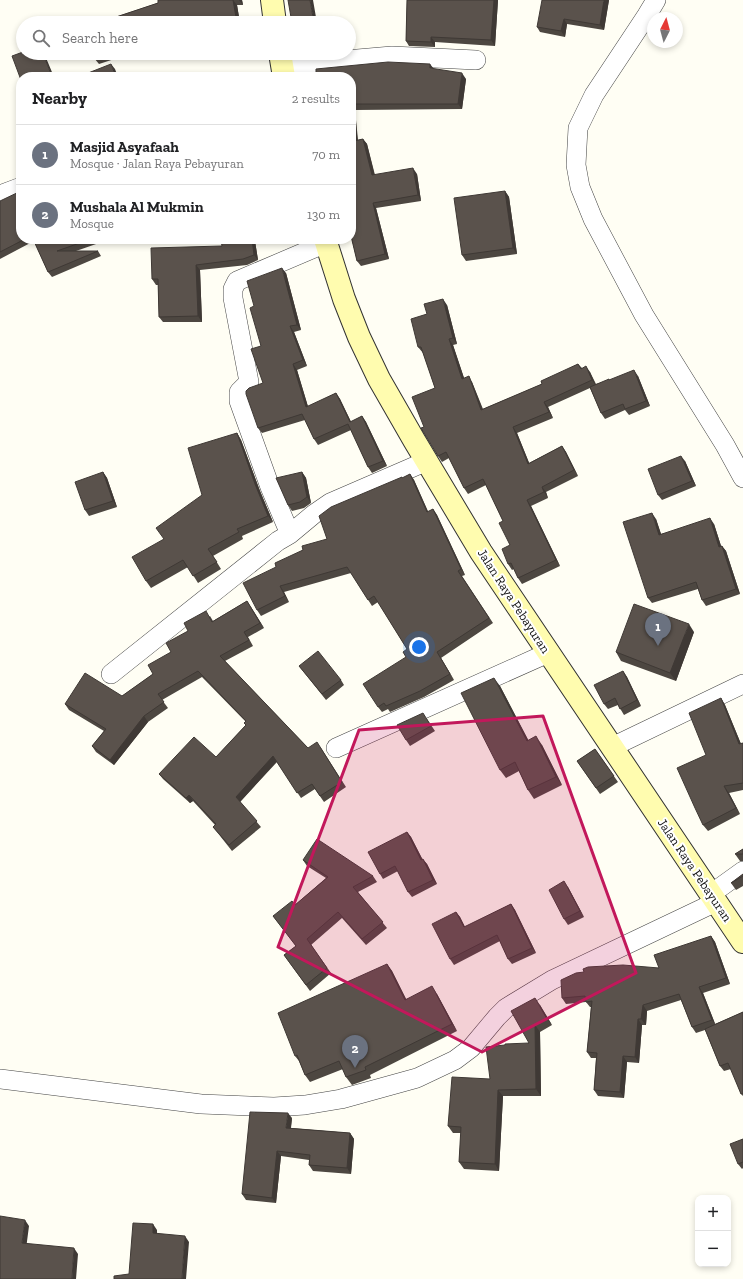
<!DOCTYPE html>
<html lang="en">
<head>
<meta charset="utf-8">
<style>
  :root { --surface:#fff; --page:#f2f2f2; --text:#202124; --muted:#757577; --line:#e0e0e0; --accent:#c92520 }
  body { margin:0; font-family:"Zilla Slab",serif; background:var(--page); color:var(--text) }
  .controls { position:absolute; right:12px; bottom:12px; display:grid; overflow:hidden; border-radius:8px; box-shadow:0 2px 6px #0003 }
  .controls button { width:36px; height:36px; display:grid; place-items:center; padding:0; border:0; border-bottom:1px solid var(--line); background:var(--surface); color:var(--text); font:20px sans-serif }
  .compass { position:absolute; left:647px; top:12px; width:36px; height:36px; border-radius:50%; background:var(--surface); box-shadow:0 2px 6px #0003; rotate:6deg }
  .you { position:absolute; left:419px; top:647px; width:14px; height:14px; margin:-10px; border:3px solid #fff; border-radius:50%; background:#1a73e8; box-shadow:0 0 0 6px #1a73e833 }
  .badge { display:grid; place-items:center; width:26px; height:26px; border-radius:50%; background:var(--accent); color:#fff; font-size:13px; font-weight:700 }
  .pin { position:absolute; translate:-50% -33px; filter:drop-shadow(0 1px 2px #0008) }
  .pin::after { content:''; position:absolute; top:21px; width:14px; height:12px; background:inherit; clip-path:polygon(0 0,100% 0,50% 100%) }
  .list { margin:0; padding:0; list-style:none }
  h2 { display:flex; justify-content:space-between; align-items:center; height:52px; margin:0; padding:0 16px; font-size:17px }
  h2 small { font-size:13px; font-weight:400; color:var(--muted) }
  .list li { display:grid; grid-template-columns:26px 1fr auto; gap:12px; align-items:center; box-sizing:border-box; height:60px; padding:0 16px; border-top:1px solid var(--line) }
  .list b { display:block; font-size:15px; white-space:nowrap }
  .list p { margin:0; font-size:13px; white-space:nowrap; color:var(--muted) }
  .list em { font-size:13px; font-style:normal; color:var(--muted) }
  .icon { flex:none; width:22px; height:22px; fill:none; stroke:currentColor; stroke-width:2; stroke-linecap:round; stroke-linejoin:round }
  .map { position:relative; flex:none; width:743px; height:1279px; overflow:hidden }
  .search { position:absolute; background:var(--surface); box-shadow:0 2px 6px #0003; left:16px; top:16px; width:340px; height:44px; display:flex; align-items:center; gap:10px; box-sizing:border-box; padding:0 14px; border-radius:22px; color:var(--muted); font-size:15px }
  .panel { position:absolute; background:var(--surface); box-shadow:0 2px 6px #0003; left:16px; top:72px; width:340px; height:172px; border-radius:16px }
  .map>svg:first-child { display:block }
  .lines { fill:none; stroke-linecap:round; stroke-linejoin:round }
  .street-casing { stroke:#434343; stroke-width:20 }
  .secondary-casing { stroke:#323232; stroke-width:24 }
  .street { stroke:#fff; stroke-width:19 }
  .secondary { stroke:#fffcaf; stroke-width:22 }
  .wall { fill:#4d4741 }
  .shaded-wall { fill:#3f3935 }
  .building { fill:#5a524c; stroke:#3f3935 }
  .marked { fill:#c2185b; fill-opacity:0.2; stroke:#c2185b; stroke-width:3; stroke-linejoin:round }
  .labels { text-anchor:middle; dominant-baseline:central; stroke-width:4; stroke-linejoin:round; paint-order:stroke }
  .street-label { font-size:13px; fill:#101010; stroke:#fff }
</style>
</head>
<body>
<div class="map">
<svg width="743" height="1279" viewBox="0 0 743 1279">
  <rect width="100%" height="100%" fill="#fffef4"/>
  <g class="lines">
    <g class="street-casing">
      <path id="street" d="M656,0L647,15L594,95L578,128L576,165L580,187L593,219L644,315L725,445L743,478
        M282,69L346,60L392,56L476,60
        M0,195L21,187
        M290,534L270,487L239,401V392L249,382L233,298V289L237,281L326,243
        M111,674L278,541L290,534L314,514L330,503L427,461
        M612,747L743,684
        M336,748L548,653
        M711,894L743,871
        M0,1079L201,1104L274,1107L305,1105L341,1099L417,1078L455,1060L471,1048L497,1017L506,1008L552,980L716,902"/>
    </g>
    <g class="secondary-casing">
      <path id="secondary" d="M272,0L275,23
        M280,53L284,77
        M325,239L344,299L359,337L379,379L414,440L481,552L743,942"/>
    </g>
    <use href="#street" class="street"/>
    <use href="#secondary" class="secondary"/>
  </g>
  <path class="wall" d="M158,0H242L243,5H237L240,23H98L158,3Z
    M407,0H498L495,46L435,42V47L409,46L406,41Z
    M609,0L604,30L567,24L565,37L540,32L537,27Z
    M93,53H133L99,64L94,58Z
    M434,69L466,79L462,109L355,110L358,140L363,139L367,144L375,175L417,174L421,201L376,208L389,259L361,266L357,261L351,236V77Z
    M505,191L509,197L517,254L466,261L462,255Z
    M0,201L21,239H97L99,243L76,251H98L101,256L52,277L48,272L34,241L0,259Z
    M221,239H274L255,241L258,260L247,265L200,270L202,322H163L159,317L158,285H156L152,279L222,246Z
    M286,273L301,330L294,332L307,366L297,370L308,407L336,393L340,399L351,422L362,416L366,422L387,466L372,473L368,467L351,430L318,445L314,439L305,420L262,433L258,428L263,383L261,346L254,306Z
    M447,305L457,344L453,345L464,378L472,382L483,409L542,384L578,364L582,368L590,372L596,384L610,380L638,376L650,406L629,415L625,410L605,419L601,413L590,388L548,407L553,418L517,433L529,463L562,446L566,452L578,476L546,492L548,498L531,506L560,566L522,584L518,578L514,569L512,570L508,564L510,545L503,521L486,485L468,494L464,488L449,458L442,462L438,456L424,427L435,388L423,353L418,347L427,314Z
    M237,433L241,440L260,491L273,522L242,536L243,539L213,556L221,569L198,583L188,567L151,588L146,581L164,539L202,495Z
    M685,461L696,486L662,500L658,495Z
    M103,472L107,478L117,507L89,516L85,510Z
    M302,472L306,478L311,503L304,508L292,511L288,505Z
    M410,474L414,480L428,512L433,509L437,515L465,575L462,576L493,623L441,658L454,680L424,697L390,712L388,709L382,712L378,707L406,657L407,649L378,602L372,606L351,573L284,592L289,602L261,616L257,610L276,567L303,550L327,539L403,478Z
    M656,519L661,534L714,524L721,546H722L726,551L740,594L706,606L702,600L698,589L652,603L648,598Z
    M247,601L264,628L248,637L253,646L225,661L308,748H321L346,787L324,802L315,789L301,798L277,762L240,802L261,827L232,851L213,827L215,825L193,801L190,803L163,779L159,774L216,757L246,725L244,723L246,722L202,677L162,700L168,708L148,722L114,765L96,752L92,746L104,731L69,710L65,704L122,696L153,674L188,631L210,616L213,621Z
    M694,632L676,681L621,661L616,652Z
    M299,666L341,680L344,685L326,700Z
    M623,671L627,677L641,706L624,715L618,705L608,709L604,704Z
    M500,686L528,740L542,745L562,785L534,799L528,790L519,771L506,778L500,770Z
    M721,698L725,705L741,744L743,743V790L729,793L740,814L708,831L703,825L706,755Z
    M427,719L435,731L410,746L406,740Z
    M595,749L618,782L600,794L577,761Z
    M407,832L411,837L422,859L427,864L437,884L412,897L408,892L398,871L383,879L380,874Z
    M743,849V861H740L735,854Z
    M303,860L373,876L377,882L358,892L387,928L366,945L342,918L311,945L331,973L310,991L284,955L296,946L273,916L295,905L326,878L307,866Z
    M743,874V886L736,890L731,883Z
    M568,887L584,917L568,925L564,919Z
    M511,904L515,910L536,953L512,964L508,959L500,941L454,965L450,959L456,912L460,917L465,927Z
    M711,936L715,942L730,984L703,993L715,1024L743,1012V1096L741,1094L731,1069L724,1071L720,1066L705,1030L696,1033L692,1027L681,1000L647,1011L646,1025H642L639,1063L627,1062L624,1098L598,1096L594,1090L596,1058H591L587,1052L591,1007H590L586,1002L566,1004L562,998L659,968Z
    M387,964L392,971L406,999L437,994L457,1031L370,1075L371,1078L352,1085L346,1077L343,1069L310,1082L305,1075L299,1061L295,1056Z
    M540,1005L552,1025L540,1032L541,1096H503L499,1171L464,1169L459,1162L461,1133H453L448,1126L490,1079L529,1043Z
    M292,1118L291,1128L350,1133L354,1139L351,1174L313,1171L309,1165V1160L281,1156L276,1203L246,1200L242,1194Z
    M743,1139V1168L742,1169L738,1164Z"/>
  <path class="shaded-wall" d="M233,0L237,5L240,23H237Z
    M239,0H242L243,5Z
    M310,0H313L317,23H314Z
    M494,0H498L495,46L491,40Z
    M604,0H609L604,30L600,25Z
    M564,19L567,24L565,37L561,31Z
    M431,37L435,42V47L431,42Z
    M43,53H44L54,77H52Z
    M111,64L115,69L118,77H116Z
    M430,64L434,69L430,68Z
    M462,73L466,79L462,109L458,104Z
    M351,104L355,110L358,146L354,141Z
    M363,139L367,144L376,181L372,175Z
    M413,168L417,174L421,201L418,195Z
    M505,191L509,197L517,254L513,248Z
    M373,203L376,208L389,259L385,254Z
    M252,239H254L255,241L258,260L254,255Z
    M196,265L200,270L202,322L198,316Z
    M282,268L286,273L301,330L297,325Z
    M443,299L447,305L457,344L453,338Z
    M290,326L294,332L307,366L303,360Z
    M449,339L453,345L466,384L462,379Z
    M293,364L297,370L310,413L306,407Z
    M586,366L590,372L596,386L592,380Z
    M634,370L638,376L650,406L646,401Z
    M469,376L472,382L485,416L481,410Z
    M336,393L340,399L354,428L350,422Z
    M544,402L548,407L553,418L549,412Z
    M362,416L366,422L387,466L383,461Z
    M513,427L517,433L532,470L528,464Z
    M237,433L241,440L260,491L273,522L268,516L255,484Z
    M562,446L566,452L578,476L574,470Z
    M681,456L685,461L696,486L692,481Z
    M103,472L107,478L117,507L113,501Z
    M302,472L306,478L311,503L307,497Z
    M410,474L414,480L431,518L427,512Z
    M542,487L546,492L548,498L544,492Z
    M527,500L531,506L560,566L556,560Z
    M433,509L437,515L465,575L461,569Z
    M652,513L656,519L663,540L659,535Z
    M710,518L714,524L723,552L719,547Z
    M722,546L726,551L740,594L736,589Z
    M280,586L284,592L289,602L285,596Z
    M247,601L251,607L264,628L260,623Z
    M689,624L694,632L676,681L670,673Z
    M437,652L441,658L454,680L450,674Z
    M623,671L627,677L641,706L637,700Z
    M494,678L500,686L533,749L527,741Z
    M721,698L725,705L743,749L739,744Z
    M144,716L148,722L114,765L110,760Z
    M536,736L542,745L562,785L556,777Z
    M273,756L277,761L240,802L236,797Z
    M724,786L729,793L740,814L736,808Z
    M189,795L193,801L190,803L186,798Z
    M407,832L411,837L425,864L421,860Z
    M423,859L427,864L437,884L433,880Z
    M564,881L568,887L584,917L580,911Z
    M511,904L515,910L536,953L532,948Z
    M456,912L460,917L468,933L464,927Z
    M711,936L715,942L730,984L726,978Z
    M387,964L392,971L410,1007L405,1000Z
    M432,986L437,994L457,1031L452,1024Z
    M699,987L703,993L716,1026L712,1020Z
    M535,998L540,1005L552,1025L547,1019Z
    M643,1005L647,1011L646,1025L641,1019Z
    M638,1019L642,1025L639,1063L635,1057Z
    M535,1025L540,1032L541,1096L536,1089Z
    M623,1056L627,1062L624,1098L620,1092Z
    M498,1090L503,1096L499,1171L495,1164Z
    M288,1113L292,1118L290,1134L286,1128Z
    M350,1133L354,1139L351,1174L347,1168Z
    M277,1151L281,1156L276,1203L272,1198Z
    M25,1220L29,1226L26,1249L22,1243Z
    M153,1224L157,1230V1239L153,1233Z
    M185,1236L189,1242L186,1279H182Z
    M74,1248L78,1254L76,1279H72Z"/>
  <path class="building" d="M158,0H233L237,23H98L158,3Z
    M288,0H310L314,23H292Z
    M407,0H494L491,40L431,37V42L406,41Z
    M542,0H604L600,25L564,19L561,31L537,27Z
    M23,52V53H43L52,77H21V80L12,56Z
    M93,53H109L94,58Z
    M388,62L430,64V68L462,73L458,104H351L354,141L363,139L372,175L413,168L418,195L373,203L385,254L357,261L351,236V77H316V69Z
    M111,64L116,77H78Z
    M21,191V239H25L0,252V201Z
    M505,191L513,248L462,255L454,198Z
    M33,239H91L57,251H98L48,272Z
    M221,239H252L254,255L243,259L196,265L198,316L159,317L158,279H152L151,248L222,246Z
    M282,268L297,325L290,326L303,360L293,364L306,407L336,393L350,422L362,416L383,461L368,467L348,424L314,439L302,414L258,428L246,394V391L249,388L263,383L251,349L261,346L250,308L254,306L247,281Z
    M443,299L453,338L449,339L462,379L469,376L481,410L542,384L541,381L578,364L581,369L586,366L592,380L544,402L549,412L513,427L528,464L562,446L574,470L542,487L544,492L527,500L556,560L518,578L511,563L508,564L502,549L510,545L499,523L503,521L483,479L464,488L446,452L438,456L421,428L424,427L412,397L435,388L421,347H418L411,319L427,314L424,304Z
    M634,370L646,401L625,409L623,404L601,413L590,387L609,379V380Z
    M237,433L255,484L268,516L237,529L239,532L208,549L217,562L193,576L183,560L146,581L132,557L164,539L156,528L202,495L188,448Z
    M681,456L692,481L658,495L648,469Z
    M103,472L113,501L85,510L75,482Z
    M302,472L307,497L300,502L288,505L276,478Z
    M410,474L427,512L433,509L461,569L458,571L489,618L437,652L450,674L420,691L386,706L384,703L378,707L363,684L406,657L403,652L407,649L374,596L368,600L347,567L280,586L285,596L257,610L243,583L276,567L275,563L303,550L302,546L327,539L319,516L331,507L402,477V478Z
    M652,513L659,535L710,518L719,547L722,546L736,589L702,600L696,582L648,598L623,522Z
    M247,601L260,623L244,632L249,640L220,656L308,748L317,742L342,782L320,796L312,784L297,793L273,756L236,797L257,821L229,845L213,827L216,824L189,795L186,798L159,774L194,737L216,757L246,725L244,723L246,721L198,671L158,694L164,702L144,716L110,760L92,746L106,729L65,704L85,673L122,696L153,674L148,665L171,652L166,643L188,631L184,623L206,611L212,622Z
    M634,604L689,624L670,673L616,652Z
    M318,651L341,680L322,694L299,666Z
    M623,671L637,700L620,709L615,698L604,704L594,685Z
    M494,678L527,741L536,736L556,777L528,790L515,762L500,770L461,693Z
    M721,698L739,744L743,743V783L724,786L736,808L703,825L695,808L677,768L706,755L689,713Z
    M423,713L431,726L406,740L397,725Z
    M595,749L614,776L596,788L577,761Z
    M407,832L421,860L423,859L433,880L408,892L395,866L380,874L368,852Z
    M317,839L373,876L353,887L383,922L362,939L338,912L307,939L327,968L306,985L284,955L296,946L273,916L292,901L295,905L328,877L303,860Z
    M743,849V854H735Z
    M743,874V876L731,883Z
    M564,881L580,911L564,919L549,890Z
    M511,904L532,948L508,959L497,935L450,959L432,924L456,912L464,927Z
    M711,936L726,978L699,987L712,1020L692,1027L679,994L643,1005L641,1019H638L635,1057L623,1056L620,1092L594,1090L597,1053L587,1052L592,1001L586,1002L585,996L562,998L561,980L576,973L584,972L583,969L588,967L623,965L659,968L654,955Z
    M387,964L405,1000L432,986L452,1024L365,1067L366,1070L346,1077L339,1061L305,1075L297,1055L295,1056L278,1013Z
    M535,998L547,1019L535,1025L536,1089L498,1090L495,1164L459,1162L461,1127L448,1126L452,1077L490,1079L486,1047L505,1045V1044L529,1043L511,1011Z
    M743,1012V1093L741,1094L728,1063L720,1066L705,1029Z
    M250,1112L288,1113L286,1128L350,1133L347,1168L309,1165L310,1155L277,1151L272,1198L242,1194Z
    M743,1139V1162L738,1164L730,1144Z
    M0,1216L25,1220L22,1243L74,1248L72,1279H0Z
    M133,1223L153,1224V1233L185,1236L182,1279H114V1276L129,1274Z"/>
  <path class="marked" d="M543,716L636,973L482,1052L278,947L359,730Z"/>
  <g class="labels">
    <g class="street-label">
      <text transform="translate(514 601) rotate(57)">Jalan Raya Pebayuran</text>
      <text transform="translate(695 870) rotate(56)">Jalan Raya Pebayuran</text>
    </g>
  </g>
</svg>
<div class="controls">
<button>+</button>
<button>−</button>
</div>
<svg class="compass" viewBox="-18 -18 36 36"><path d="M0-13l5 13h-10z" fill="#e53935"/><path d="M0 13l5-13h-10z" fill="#757577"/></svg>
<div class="you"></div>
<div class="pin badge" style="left:658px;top:646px;background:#6b7280">1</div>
<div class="pin badge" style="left:355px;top:1068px;background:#6b7280">2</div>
<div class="search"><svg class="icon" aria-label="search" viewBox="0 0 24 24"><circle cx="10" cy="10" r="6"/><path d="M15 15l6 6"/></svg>Search here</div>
<section class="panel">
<h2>Nearby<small>2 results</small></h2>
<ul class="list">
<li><span class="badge" style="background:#6b7280">1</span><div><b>Masjid Asyafaah</b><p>Mosque · Jalan Raya Pebayuran</p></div><em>70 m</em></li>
<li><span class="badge" style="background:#6b7280">2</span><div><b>Mushala Al Mukmin</b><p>Mosque</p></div><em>130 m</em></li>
</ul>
</section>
</div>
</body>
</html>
